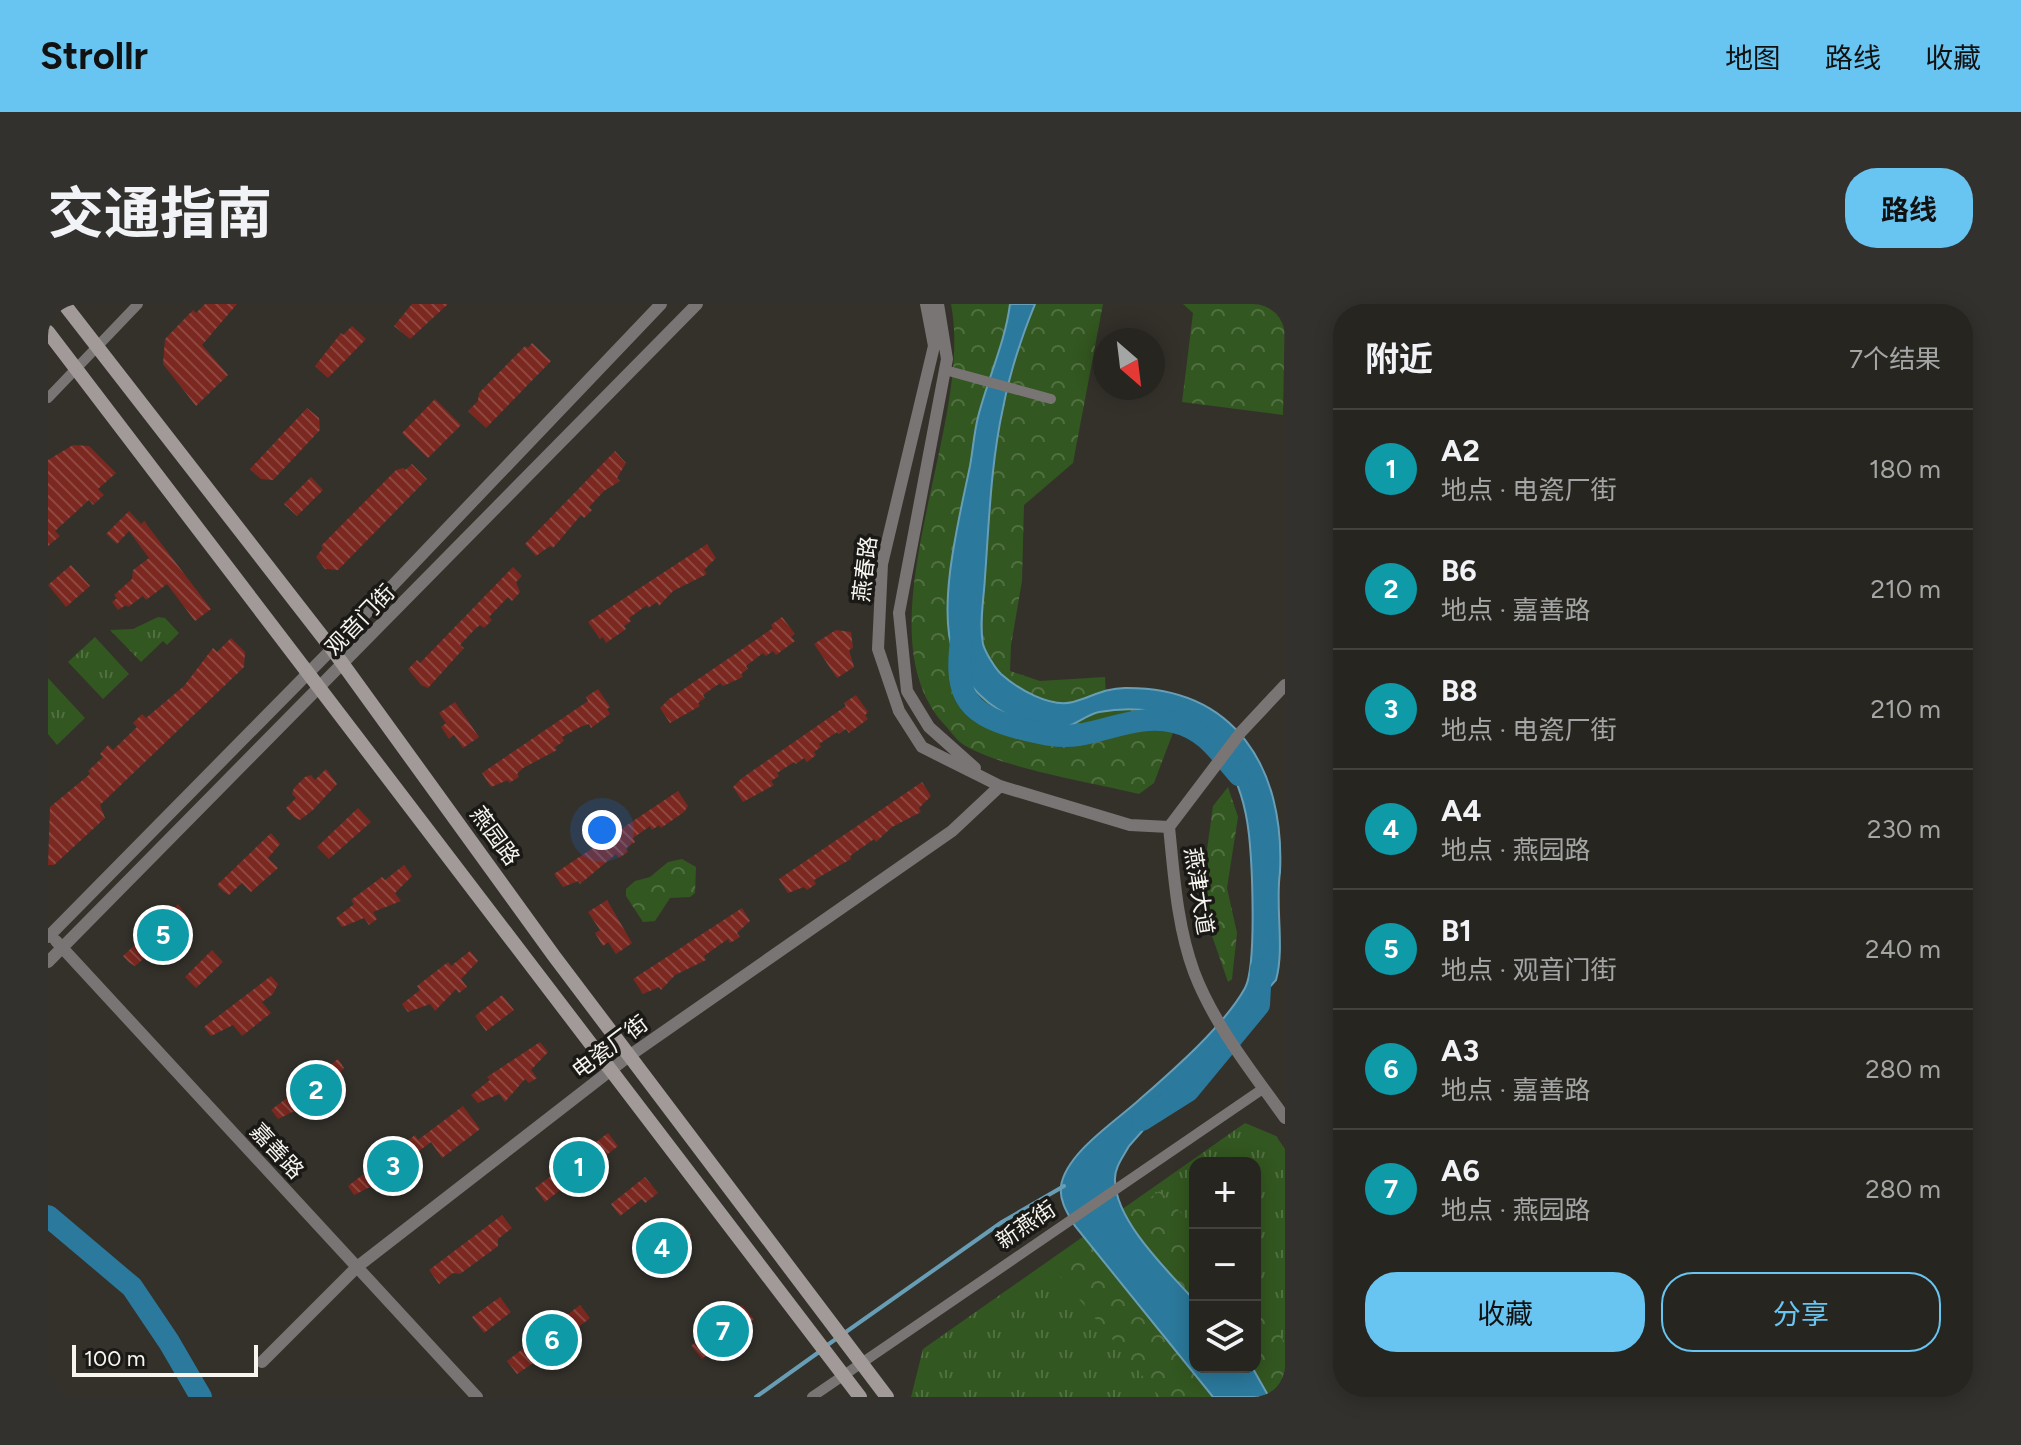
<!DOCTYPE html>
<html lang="zh">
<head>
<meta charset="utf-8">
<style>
  :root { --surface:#272520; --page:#33312d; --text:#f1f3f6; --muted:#a4a5a5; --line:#43423e; --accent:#68c4f0 }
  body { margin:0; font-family:Figtree,"Noto Sans SC",sans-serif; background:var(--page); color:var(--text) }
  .controls { position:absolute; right:24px; bottom:24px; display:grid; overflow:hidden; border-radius:16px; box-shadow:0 4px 20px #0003 }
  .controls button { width:72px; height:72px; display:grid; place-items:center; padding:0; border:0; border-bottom:2px solid var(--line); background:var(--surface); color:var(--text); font:40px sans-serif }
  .compass { position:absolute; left:1045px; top:24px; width:72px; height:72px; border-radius:50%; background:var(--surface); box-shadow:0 4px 20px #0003; rotate:152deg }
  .scale { position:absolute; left:24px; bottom:20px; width:186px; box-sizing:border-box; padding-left:8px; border:4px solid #f6f5f0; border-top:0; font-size:22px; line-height:28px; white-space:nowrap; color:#f6f5f0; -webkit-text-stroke:6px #1a1916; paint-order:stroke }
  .you { position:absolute; left:554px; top:526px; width:28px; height:28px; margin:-20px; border:6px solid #fff; border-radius:50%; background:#1a73e8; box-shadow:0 0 0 12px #1a73e833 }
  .badge { display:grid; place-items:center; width:52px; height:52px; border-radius:50%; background:var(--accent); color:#fff; font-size:26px; font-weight:700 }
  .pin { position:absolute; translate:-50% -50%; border:4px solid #fff; box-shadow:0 2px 8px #0006 }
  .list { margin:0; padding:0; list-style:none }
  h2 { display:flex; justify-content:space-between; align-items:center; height:104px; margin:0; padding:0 32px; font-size:34px }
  h2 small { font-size:26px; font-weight:400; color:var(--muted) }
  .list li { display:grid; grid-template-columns:52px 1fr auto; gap:24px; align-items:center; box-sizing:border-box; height:120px; padding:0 32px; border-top:2px solid var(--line) }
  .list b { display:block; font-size:30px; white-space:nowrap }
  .list p { margin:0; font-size:26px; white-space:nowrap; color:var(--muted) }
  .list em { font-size:26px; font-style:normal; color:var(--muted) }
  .actions { display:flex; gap:16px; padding:24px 32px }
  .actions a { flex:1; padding:18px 0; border:2px solid var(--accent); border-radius:32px; text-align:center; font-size:28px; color:var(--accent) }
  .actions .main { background:var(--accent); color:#111 }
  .icon { flex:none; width:44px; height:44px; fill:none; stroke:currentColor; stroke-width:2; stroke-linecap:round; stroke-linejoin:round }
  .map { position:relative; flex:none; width:1237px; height:1093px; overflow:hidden; border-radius:32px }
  header { display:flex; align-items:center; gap:48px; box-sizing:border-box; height:112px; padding:0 40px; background:var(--accent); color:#111 }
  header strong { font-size:38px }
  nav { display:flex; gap:44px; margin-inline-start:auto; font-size:28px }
  .intro { display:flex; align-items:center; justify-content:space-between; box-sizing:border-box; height:192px; padding:0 48px }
  h1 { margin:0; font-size:56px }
  .button { padding:20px 36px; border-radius:32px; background:var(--accent); color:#111; font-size:28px; font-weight:700 }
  main { display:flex; gap:48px; padding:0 48px }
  aside { flex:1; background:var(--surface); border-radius:32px; box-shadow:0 4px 20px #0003 }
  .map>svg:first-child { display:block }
  .grass { fill:url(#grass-tufts); fill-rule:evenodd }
  .park { fill:url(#park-crowns) }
  .water { fill:#2b799c; stroke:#689eb5; stroke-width:2 }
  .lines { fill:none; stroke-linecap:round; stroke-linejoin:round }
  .stream { stroke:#689eb5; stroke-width:4 }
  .river { stroke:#2b799c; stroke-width:22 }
  .building { fill:url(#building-back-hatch) }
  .minor { stroke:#797574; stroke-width:10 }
  .tertiary { stroke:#797574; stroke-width:12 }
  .secondary { stroke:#a19a99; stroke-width:14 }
  .labels { text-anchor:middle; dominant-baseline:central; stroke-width:7; stroke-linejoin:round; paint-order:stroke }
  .street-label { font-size:22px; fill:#f6f5f0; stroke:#1a1916 }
</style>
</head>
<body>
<header>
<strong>Strollr</strong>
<nav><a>地图</a><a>路线</a><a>收藏</a></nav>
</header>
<div class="intro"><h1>交通指南</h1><a class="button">路线</a></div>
<main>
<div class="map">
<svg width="1237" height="1093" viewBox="0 0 1237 1093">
  <defs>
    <pattern id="grass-tufts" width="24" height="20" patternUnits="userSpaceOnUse" patternTransform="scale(2)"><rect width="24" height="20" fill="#335720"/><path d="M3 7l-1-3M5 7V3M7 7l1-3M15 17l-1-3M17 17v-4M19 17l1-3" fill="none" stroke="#517041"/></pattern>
    <pattern id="park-crowns" width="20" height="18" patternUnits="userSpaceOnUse" patternTransform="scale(2)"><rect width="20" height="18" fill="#335720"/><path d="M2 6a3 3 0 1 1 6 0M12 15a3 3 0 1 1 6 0" fill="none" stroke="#517041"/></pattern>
    <pattern id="building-back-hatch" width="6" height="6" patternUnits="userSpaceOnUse" patternTransform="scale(2)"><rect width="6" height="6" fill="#7a2820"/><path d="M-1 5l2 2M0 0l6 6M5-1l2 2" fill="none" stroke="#8e4841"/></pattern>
  </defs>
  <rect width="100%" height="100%" fill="#34312b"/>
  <path class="grass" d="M110,313L117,314L131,329L119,341L115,337L93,358L62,326L85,325Z
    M47,333L81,370L55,395L20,358Z
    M0,374L37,414L9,441L0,430Z
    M1197,819L1228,832L1237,845V1093H863L875,1045ZM1147,859H1207V1063H1147Z"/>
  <path class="park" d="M903,0H1055L1025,159L976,201L974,277L963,341L962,367L992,377L1057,373L1058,391L1134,405L1106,479L1091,490C1042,478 957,465 916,441C908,436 902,426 895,419C810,323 927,121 903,0Z
    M1135,0H1237L1235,111L1134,98L1145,9Z
    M1180,483L1190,513L1179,584L1189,629L1184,675L1180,678L1152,597L1165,502Z
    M634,555L648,563L647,589L642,593L622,594L607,617L595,618L578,592V585L587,577L602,573L620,558Z
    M1112,887L1147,924V1063H1207V988L1237,1039V1093H1112L1003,961Z"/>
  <path class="water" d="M962,0H987C973,34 962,68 955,104C943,158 941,218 937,273C936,294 931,319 935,340C937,348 947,364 953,370C970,385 1002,404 1025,398C1043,393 1057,384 1077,384C1187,383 1237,464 1232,568C1227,602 1237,644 1228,676L1081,842C1075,853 1066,864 1067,877C1068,918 1121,968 1147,997V1063H1204L1221,1093H1165L1027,922C1020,910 1011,897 1013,882C1018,849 1068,817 1091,796C1124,767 1176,722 1197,684C1209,662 1204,559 1201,531C1192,447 1140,392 1051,408C1037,411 1026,423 1011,425C988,428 949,408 933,392C923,383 910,364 906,351C888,303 912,211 922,162C925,145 926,129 930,113C940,74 957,39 962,0Z"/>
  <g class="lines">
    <path class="stream" d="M778,1042L954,918L1016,882
      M708,1093L771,1048"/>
    <path class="river" d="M914,329C906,386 913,409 970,424C989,429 1010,434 1030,431C1061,426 1094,410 1126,418C1157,425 1171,448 1191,471
      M1094,816L1140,787L1211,701L1213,665
      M0,912L84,983L121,1038L153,1093"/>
  </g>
  <path class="building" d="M157,0H189L154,41L180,71L148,102L115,60L117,35L145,6L148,9Z
    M364,0H400L362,35L346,22Z
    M304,22L318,35L280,74L267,62L293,29L295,31Z
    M484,39L503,57L438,124L420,107L430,97L431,89L477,42L480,44Z
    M387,95L413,121L380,154L354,129Z
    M259,104L271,114L272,126L225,176L213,175L202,165Z
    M25,141L41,142L68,169L50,185L56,191L45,201L41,196L7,227L12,232L0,242V156Z
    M567,147L578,159L569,174L572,177L556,187L541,203L544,206L536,214L533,211L505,244L502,242L488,252L477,240Z
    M364,160L379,175L290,266L277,265L268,253L275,244L273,242L348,166L355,164L357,166Z
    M263,173L275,186L249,212L236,200Z
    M81,207L93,220L96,217L163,305L147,317L119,280L98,296L95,292L80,303L78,301L70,306L64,298L69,294L66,291L84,275L85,266L101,254L81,227L69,240L58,230Z
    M659,240L668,254L656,266L659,270L625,287L611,302L609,298L600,304L599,301L581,314L583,317L576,322L578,325L558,339L555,333L552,335L540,318Z
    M23,261L42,282L18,303L0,281Z
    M465,263L474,272L468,278L472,288L464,297L460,293L441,313L444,316L436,324L432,321L427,325L412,341L416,344L380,384L373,381L360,365L369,356L372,359Z
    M734,313L747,330L743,333L747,337L728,351L725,347L718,352L715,349L698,362L700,365L693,370L695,373L675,382L672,379L655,391L657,394L650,399L652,402L622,419L612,404L621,395L725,324L723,321Z
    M788,326L803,328L805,344L801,346L806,363L789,374L766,340Z
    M183,334L197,348L196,363L52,501L57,514L6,561H0L2,503L42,470L40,467L55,453L52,450L60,441L65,446L89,423L85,419L94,410L98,414L136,382L165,344L169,348Z
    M550,385L562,403L559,405L562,410L543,424L541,420L532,423L514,433L516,437L507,443L509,446L475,464L469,470L471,473L461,479L460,476L443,483L434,469L540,397L538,393Z
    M808,391L820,408L817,411L820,415L801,429L798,425L791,430L789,428L771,440L773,443L766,448L768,451L759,458L756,454L748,460L746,458L729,469L731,472L723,477L726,481L695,498L685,483L694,474L798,402L796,399Z
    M407,398L431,433L415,444L406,431L401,435L393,423L398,419L391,409Z
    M278,465L289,480L265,506L252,516L246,513L238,504L248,494L244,490L246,484L257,473L263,471L267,476Z
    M874,478L883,492L871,504L873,508L844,523L828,538L826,535L802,552L803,555L766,576L768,580L759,586L756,583L740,589L731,575Z
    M630,487L640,502L636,508L613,524L611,521L604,526L602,522L585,534L587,538L578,544L580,548L571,554L568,550L532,580L530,577L515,583L506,570Z
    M310,504L323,518L281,555L269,543Z
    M223,529L232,540L220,554L230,564L203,588L194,579L181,591L176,588L169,581Z
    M356,561L364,572L347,589L353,597L325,608L329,615L321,621L316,614L294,623L288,614L306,600L303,596L334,573L337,576Z
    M559,596L584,639L568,650L560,638L555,642L547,629L552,626L540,608Z
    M130,600L139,612L127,625L136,635L110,660L101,650L87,662L82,659L75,652Z
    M694,604L702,617L689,629L692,633L682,639L680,635L656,652L658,656L627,671L613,686L611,683L595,690L585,675Z
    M164,646L175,658L148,684L137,673Z
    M422,647L430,657L413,675L419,683L411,689L408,685L387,707L382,700L360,708L354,700L372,686L369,682L400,658L403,662Z
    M223,672L230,680L225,690L214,698L223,709L194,732L185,721L163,732L156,723Z
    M454,691L466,706L438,727L427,712Z
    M492,738L500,748L483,766L489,774L481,779L477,775L457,798L451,790L430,799L423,791L442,776L439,773Z
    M290,755L296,764L281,782L290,793L260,816L251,805L230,815L223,806Z
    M415,802L432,825L394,854L383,838L358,857L366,869L337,892L328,880L306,891L300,882L367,831L370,836Z
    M560,829L570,842L556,853V860L518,889L511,887L497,898L487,884Z
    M597,873L610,889L597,899L594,895L572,912L563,900Z
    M454,911L464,924L450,935V942L412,970L405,969L391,980L381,966Z
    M634,920L643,931L638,935L640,937L603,966L601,963L596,967L587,955L597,947L595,945Z
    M452,993L463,1008L436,1029L424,1013Z
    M532,1001L542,1014L528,1025V1032L490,1061L484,1060L469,1070L459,1057Z
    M694,1001L706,1015L666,1050L664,1047L654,1055L643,1042Z"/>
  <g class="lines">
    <path class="minor" d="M897,66L1003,95
      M0,94L90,0
      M764,1093L1216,784"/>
    <path class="tertiary" d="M878,0L886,42L834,260L830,345L851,407L874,443L952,482L1082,521L1121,523
      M890,0L899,55L851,309L859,387L881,423L927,464
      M1237,381L1193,428L1121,523C1126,571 1129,622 1146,668C1166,721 1205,769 1237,814
      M0,633L284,345L613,0
      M8,637L429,1093
      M0,658L649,0
      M214,1058L309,963L581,752L904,527L952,482"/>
    <path class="secondary" d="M16,0L284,345L506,652L839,1093
      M0,28L812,1093"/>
  </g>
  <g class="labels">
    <g class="street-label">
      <text transform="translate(817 265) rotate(-83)">燕春路</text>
      <text transform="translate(312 316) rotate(-46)">观音门街</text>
      <text transform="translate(447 532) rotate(54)">燕园路</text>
      <text transform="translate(1151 587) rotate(81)">燕津大道</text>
      <text transform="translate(562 743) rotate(-37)">电瓷厂街</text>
      <text transform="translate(229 847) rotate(47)">嘉善路</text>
      <text transform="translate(978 921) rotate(-34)">新燕街</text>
    </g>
  </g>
</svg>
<div class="controls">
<button>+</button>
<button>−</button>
<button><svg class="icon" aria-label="layers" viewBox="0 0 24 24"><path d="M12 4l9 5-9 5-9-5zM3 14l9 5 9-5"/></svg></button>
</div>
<svg class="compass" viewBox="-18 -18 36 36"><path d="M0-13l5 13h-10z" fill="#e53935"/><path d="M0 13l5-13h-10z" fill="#a4a5a5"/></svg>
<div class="scale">100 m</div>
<div class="you"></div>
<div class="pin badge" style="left:531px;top:863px;background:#0f9aa8">1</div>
<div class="pin badge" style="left:268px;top:786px;background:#0f9aa8">2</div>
<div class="pin badge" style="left:345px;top:862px;background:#0f9aa8">3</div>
<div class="pin badge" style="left:614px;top:944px;background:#0f9aa8">4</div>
<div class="pin badge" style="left:115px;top:631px;background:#0f9aa8">5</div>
<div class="pin badge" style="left:504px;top:1036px;background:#0f9aa8">6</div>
<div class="pin badge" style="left:675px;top:1027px;background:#0f9aa8">7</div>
</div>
<aside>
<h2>附近<small>7个结果</small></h2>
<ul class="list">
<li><span class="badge" style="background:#0f9aa8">1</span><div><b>A2</b><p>地点 · 电瓷厂街</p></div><em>180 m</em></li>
<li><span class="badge" style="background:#0f9aa8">2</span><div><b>B6</b><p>地点 · 嘉善路</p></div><em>210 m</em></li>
<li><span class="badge" style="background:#0f9aa8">3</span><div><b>B8</b><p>地点 · 电瓷厂街</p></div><em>210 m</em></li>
<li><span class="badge" style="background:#0f9aa8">4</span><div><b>A4</b><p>地点 · 燕园路</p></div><em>230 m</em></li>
<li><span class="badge" style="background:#0f9aa8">5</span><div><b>B1</b><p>地点 · 观音门街</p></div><em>240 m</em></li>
<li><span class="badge" style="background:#0f9aa8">6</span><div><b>A3</b><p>地点 · 嘉善路</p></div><em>280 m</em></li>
<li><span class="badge" style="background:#0f9aa8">7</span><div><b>A6</b><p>地点 · 燕园路</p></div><em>280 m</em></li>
</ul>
<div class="actions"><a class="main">收藏</a><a>分享</a></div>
</aside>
</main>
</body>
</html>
